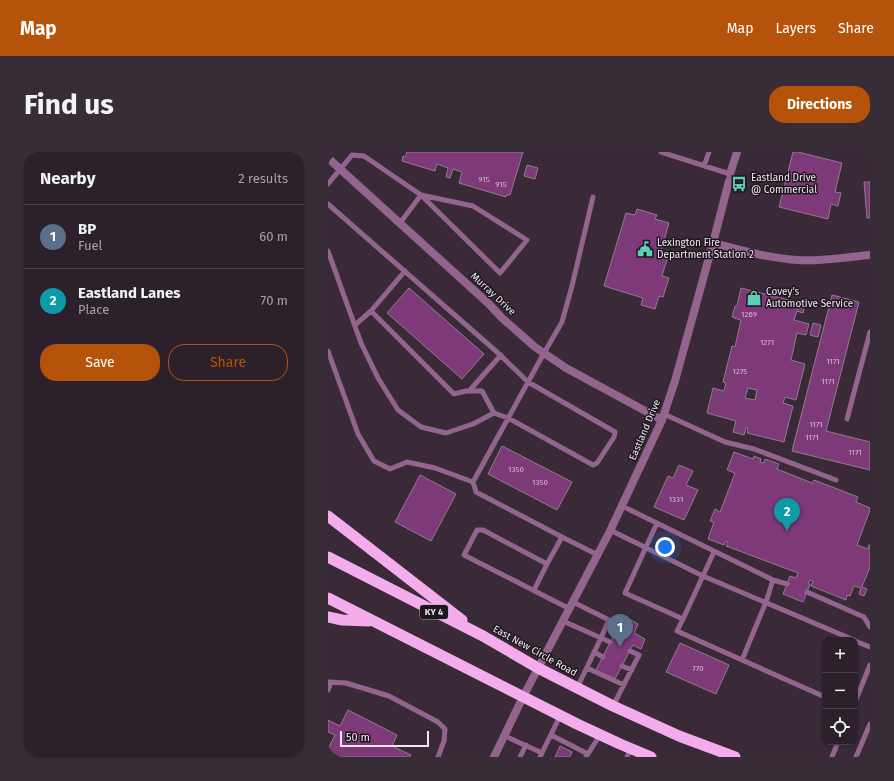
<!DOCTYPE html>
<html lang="en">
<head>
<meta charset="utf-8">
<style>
  :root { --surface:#2c202a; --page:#382d36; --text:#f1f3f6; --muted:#a6a3a8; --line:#483e47; --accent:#b45309 }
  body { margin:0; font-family:"Fira Sans",sans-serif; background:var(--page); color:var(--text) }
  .controls { position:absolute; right:12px; bottom:12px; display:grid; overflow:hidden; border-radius:8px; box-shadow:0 1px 3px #0004 }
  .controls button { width:36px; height:36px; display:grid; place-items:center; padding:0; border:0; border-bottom:1px solid var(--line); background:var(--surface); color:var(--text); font:20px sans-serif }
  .scale { position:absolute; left:12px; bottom:10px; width:89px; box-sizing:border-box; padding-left:4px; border:2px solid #f1e7f0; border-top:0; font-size:11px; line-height:14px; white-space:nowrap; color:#f1e7f0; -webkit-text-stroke:3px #1d161c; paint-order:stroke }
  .you { position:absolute; left:337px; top:395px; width:14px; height:14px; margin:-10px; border:3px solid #fff; border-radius:50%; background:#1a73e8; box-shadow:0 0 0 6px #1a73e833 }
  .badge { display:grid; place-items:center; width:26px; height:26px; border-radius:50%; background:var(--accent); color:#fff; font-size:13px; font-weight:700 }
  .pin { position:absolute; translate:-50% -33px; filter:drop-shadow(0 1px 2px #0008) }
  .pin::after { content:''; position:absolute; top:21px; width:14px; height:12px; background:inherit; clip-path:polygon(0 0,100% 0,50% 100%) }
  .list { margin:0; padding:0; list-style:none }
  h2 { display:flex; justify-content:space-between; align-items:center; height:52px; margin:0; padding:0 16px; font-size:17px }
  h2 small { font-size:13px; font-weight:400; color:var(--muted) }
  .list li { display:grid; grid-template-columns:26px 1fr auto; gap:12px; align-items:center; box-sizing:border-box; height:64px; padding:0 16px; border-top:1px solid var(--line) }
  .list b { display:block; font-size:15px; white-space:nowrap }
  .list p { margin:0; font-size:13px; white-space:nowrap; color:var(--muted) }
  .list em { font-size:13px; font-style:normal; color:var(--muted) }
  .actions { display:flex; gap:8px; padding:12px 16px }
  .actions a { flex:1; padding:9px 0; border:1px solid var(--accent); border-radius:16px; text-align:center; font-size:14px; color:var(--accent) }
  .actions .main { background:var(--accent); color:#fff }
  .icon { flex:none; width:22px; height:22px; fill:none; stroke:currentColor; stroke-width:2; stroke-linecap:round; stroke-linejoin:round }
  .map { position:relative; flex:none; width:542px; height:605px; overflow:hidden; border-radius:16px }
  header { display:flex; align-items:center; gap:24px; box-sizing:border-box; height:56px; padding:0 20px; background:var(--accent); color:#fff }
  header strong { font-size:19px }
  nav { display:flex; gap:22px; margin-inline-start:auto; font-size:14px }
  .intro { display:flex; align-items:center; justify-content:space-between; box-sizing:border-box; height:96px; padding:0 24px }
  h1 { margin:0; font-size:28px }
  .button { padding:10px 18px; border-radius:16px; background:var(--accent); color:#fff; font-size:14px; font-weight:700 }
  main { display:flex; gap:24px; padding:0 24px }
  aside { flex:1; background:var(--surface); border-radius:16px; box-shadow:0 1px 3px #0004 }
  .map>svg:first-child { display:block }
  .building { fill:#7e3979; stroke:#8f7d8d; fill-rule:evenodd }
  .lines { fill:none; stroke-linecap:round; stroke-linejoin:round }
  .service { stroke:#92648e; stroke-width:5 }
  .minor { stroke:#92648e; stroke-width:8 }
  .tertiary { stroke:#92648e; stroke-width:8 }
  .trunk { stroke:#f4acec; stroke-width:11 }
  .labels { text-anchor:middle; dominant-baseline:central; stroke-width:3; stroke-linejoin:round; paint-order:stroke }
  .number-label { font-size:8px; fill:#d4bcd2 }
  .shield { fill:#1d161c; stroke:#b1a8b0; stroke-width:1 }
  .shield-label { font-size:9px; font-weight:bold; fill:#f1e7f0 }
  .poi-label { font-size:10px; fill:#f1e7f0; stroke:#1d161c; text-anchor:start }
  .street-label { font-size:10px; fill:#f1e7f0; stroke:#1d161c }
</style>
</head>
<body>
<header>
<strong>Map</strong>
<nav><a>Map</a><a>Layers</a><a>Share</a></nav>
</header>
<div class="intro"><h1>Find us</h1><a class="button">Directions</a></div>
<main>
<aside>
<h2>Nearby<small>2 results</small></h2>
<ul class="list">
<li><span class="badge" style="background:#5c6f8a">1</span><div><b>BP</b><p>Fuel</p></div><em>60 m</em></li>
<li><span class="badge" style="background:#0f9aa8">2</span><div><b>Eastland Lanes</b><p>Place</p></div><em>70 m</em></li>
</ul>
<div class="actions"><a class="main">Save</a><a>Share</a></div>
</aside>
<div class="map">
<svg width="542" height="605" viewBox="0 0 542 605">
  <rect width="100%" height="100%" fill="#3a2a38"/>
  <path class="building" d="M79,0H195L182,43H178V45L131,31L134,20L125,17L122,26L118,25L120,16L109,12L107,19L74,9L75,4L77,5Z
    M465,0H470L514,11L507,40L513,41L510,54L503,52L500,67L451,55Z
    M199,13L210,16L207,27L196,24Z
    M536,30H542V66H539Z
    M309,57L329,63L327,67L341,71L333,99L341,101L334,124L341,126L335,145L331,144L327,157L313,153L315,146L276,134L298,61L307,63Z
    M81,136L156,202L134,227L59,161Z
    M413,136L477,152L475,161L469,159L466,168L481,172L478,183L469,181L463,208L477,212L468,248L457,245L455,251L465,254L456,290L419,281L420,276L418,275L416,283L405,280L408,269L379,261L385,236L396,239L398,231L395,230L404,194L407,195L413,168L406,166V165H404L407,154H409ZM420,236L429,238L427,248L417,246Z
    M504,143L531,150L498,279L542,290V318L464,299Z
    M485,171L493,173L490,185L482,183Z
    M174,294L244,330L229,358L160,322Z
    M406,300L425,307L426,304L433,307L432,310L436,311L437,307L451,312L449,317L484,331L486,328L530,345L528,350L542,356V358L529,393L540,397L541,393H542V415L534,435L539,437L536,444L531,442L533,436L526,434L522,444L519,443L518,448L483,434L485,429L482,428L480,432H482L475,450L455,442L462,424L468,426L470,421L398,394L400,390L398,389L396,393L380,387L386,370L382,369L387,357L392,360L407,321L399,318Z
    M351,313L365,319L358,333L370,338L356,368L326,355L340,324L345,326Z
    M92,323L128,342L103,389L67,370Z
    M294,463L310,472L306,481L317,487L313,497L305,493L287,527L268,518L289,477L295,480L296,477L290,473Z
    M352,491L401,513L388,542L338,520Z
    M20,558L69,583L64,594L83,603L82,605H0V597L7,583L0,580V568L12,574Z
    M232,594L244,600L242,605H227Z"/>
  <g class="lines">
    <path class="service" d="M333,0L402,22
      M376,14L381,0
      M0,32L24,3L36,4L93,43L145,54L199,88L172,121L93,43L72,71
      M0,52L1,53L169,200L200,230L287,280L286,285L269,311L265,313L180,266L166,261L145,272L118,281L93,275L70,258L50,226L33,191L0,99
      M43,159L126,242L138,239H154L166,261
      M27,173L43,159L77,119
      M0,199L30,282L46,309L62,317L79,310L107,316L145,330
      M141,239L173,203
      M336,262L397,290L426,297L508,328
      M519,267L542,180
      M294,354L445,428L459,432
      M329,371L297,441L355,467L349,479L497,545
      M282,378L375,424L526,488
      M234,385L148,340L145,330L216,201L234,170L244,134L265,45
      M206,438L219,412
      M479,440L536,465L542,475
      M242,457L136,403L149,378H155L219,412L234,385L270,403
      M355,467L386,400
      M235,469L273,486L281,468L245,450
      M527,489L542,495
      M266,500L275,505
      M414,508L438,450L445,428
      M294,514L304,518
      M259,516L296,533
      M0,530L18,531L61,544L110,570L117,577L116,589L110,605
      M249,536L273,486L282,490
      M0,538L3,530
      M527,550L542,513
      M285,554L311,503L302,499
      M223,583L260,602
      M177,584L214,601
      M192,605L198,593
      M212,605L232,564
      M258,605L272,583
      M299,605L303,596
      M504,605L510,590
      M528,605L542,572"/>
    <path class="minor" d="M0,6L161,152L174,166L207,195L238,216L334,268
      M385,91C412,98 440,106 469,108C493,110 518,105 542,103"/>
    <path class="tertiary" d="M402,22L409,0
      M166,605L195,545L282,379L334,268L347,229L385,91L401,29"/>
    <path class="trunk" d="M0,364L134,468
      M0,405L155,484L210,516L285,554L351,584L407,605
      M0,446L249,572L292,592L323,605
      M0,465L14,468L41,469"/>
  </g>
  <defs>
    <g id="bus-bare" transform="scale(1.2)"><path d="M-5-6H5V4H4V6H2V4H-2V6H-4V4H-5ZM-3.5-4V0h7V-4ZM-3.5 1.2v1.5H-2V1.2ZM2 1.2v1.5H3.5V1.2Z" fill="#5cceba" stroke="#1d161c" stroke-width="2.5" paint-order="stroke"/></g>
    <g id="civic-bare" transform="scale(1.2)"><path d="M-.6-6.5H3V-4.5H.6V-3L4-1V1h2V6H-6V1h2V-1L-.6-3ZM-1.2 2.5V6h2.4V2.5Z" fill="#5cceba" stroke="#1d161c" stroke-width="2.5" paint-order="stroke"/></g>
    <g id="shop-bare" transform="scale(1.2)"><path d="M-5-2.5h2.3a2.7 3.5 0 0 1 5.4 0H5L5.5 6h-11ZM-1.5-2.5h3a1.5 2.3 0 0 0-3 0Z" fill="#5cceba" stroke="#1d161c" stroke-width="2.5" paint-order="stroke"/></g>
  </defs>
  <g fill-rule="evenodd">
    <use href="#bus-bare" x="411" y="32"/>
    <use href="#civic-bare" x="317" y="97"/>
    <use href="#shop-bare" x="426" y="146"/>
  </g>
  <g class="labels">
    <g class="number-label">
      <text x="156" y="27">915</text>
      <text x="173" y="32">915</text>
      <text x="421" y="162">1269</text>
      <text x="439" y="190">1271</text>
      <text x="505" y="209">1171</text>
      <text x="412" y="219">1275</text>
      <text x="500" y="229">1171</text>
      <text x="488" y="272">1171</text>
      <text x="484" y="285">1171</text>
      <text x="527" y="300">1171</text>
      <text x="188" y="317">1350</text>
      <text x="212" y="330">1350</text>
      <text x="348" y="347">1331</text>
      <text x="370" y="516">770</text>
    </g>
    <rect class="shield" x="92" y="453" width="28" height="14" rx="3"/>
    <g class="shield-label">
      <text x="106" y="460">KY 4</text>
    </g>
    <g class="poi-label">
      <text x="423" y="26">Eastland Drive<tspan x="423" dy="12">@ Commercial</tspan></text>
      <text x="329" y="91">Lexington Fire<tspan x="329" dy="12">Department Station 2</tspan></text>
      <text x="438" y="140">Covey’s<tspan x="438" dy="12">Automotive Service</tspan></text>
    </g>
    <g class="street-label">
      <text transform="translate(165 142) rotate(43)">Murray Drive</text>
      <text transform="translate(317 278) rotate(-67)">Eastland Drive</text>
      <text transform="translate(207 499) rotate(29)">East New Circle Road</text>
    </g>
  </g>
</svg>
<div class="controls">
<button>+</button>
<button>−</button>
<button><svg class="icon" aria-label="locate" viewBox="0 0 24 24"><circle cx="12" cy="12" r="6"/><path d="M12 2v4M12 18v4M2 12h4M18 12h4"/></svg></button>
</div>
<div class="scale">50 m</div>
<div class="you"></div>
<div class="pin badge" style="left:292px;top:495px;background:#5c6f8a">1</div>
<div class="pin badge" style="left:459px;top:379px;background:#0f9aa8">2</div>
</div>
</main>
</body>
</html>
